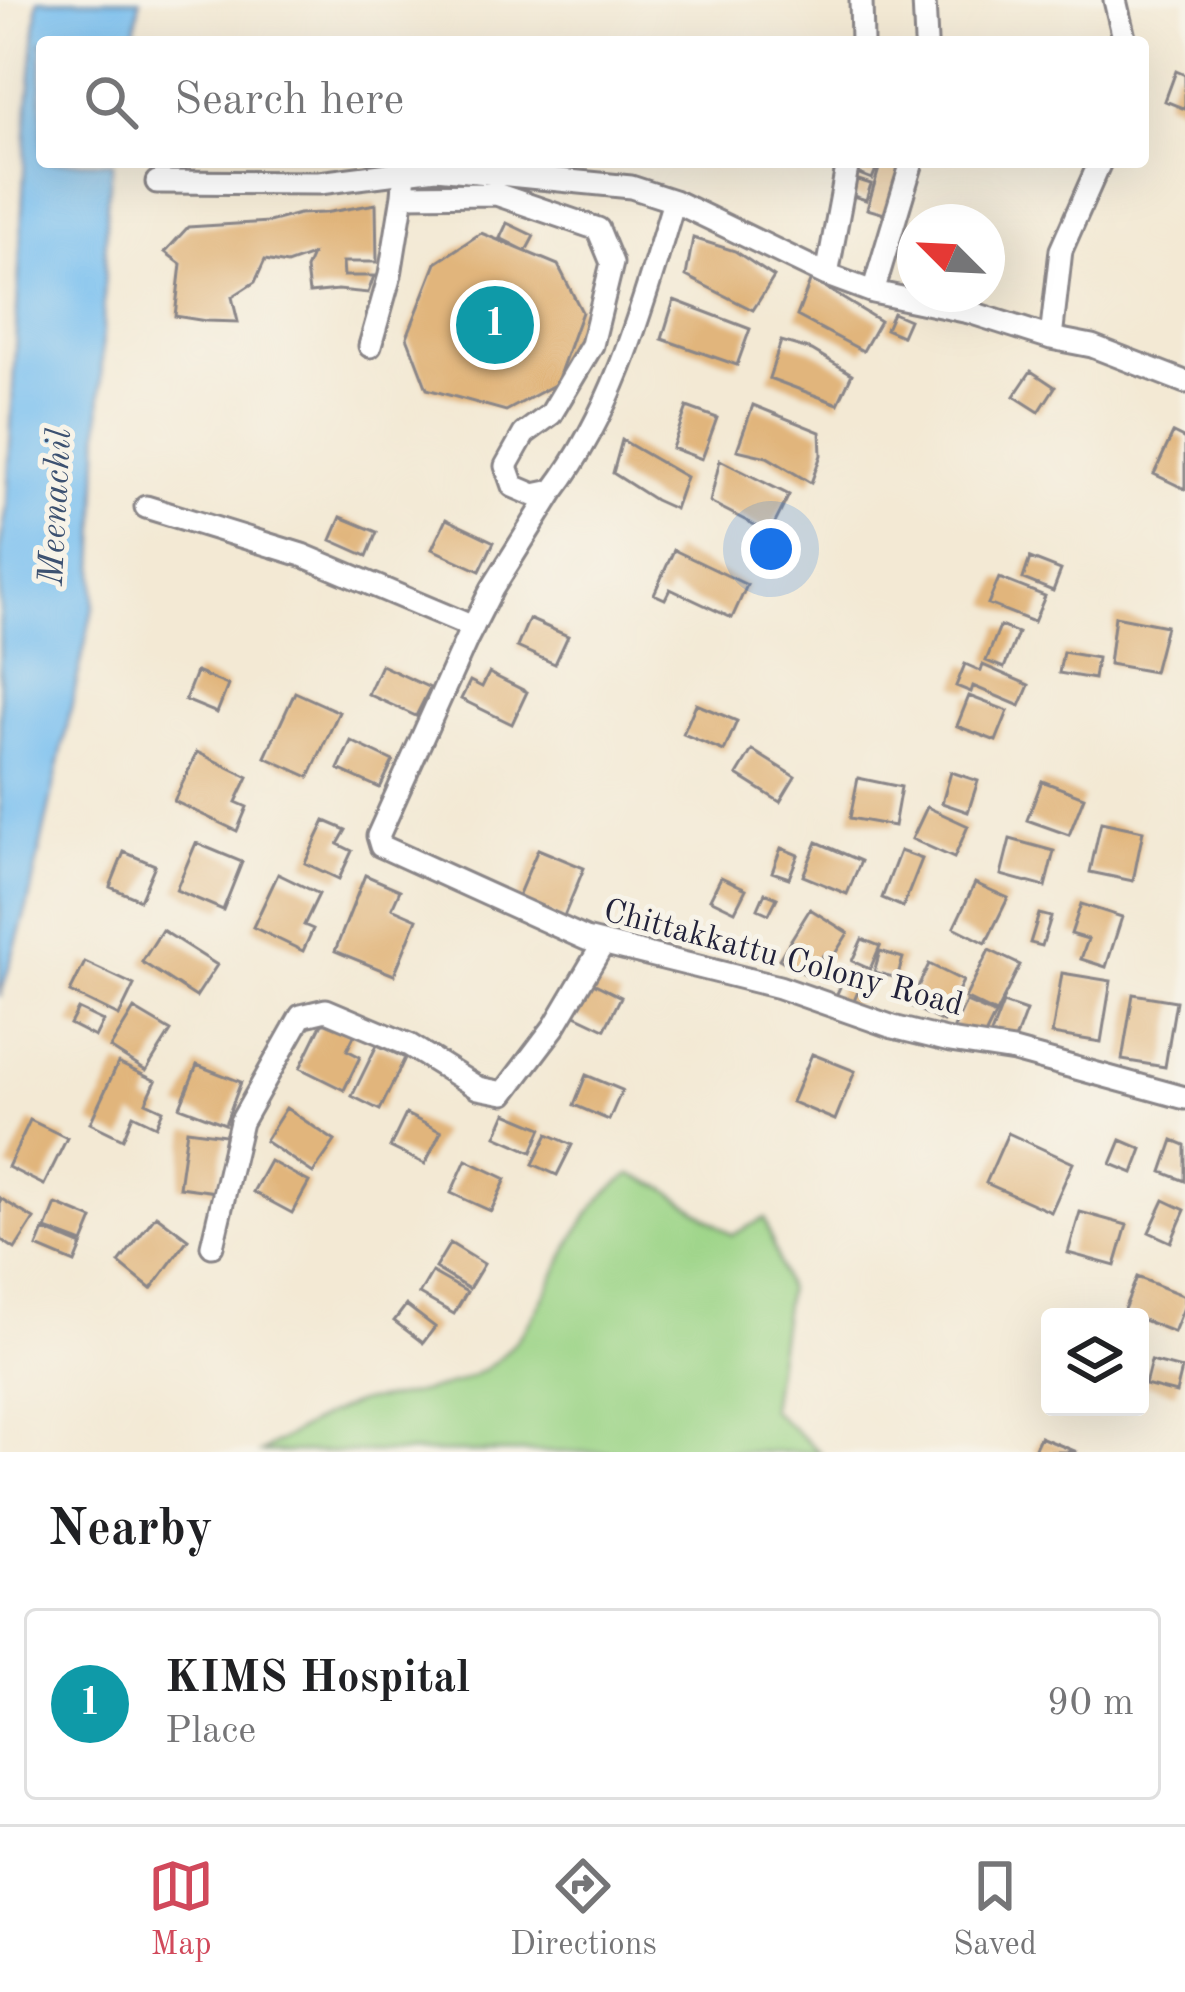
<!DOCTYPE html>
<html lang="en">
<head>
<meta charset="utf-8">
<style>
  :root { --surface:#fff; --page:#f6f6f6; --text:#202124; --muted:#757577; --line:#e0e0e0; --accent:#d1495b }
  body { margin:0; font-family:"Old Standard TT",serif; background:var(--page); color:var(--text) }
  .controls { position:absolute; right:36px; bottom:36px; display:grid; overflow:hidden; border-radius:12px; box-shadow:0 12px 48px #0002 }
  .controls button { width:108px; height:108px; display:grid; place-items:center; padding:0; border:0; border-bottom:3px solid var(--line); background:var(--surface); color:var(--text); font:60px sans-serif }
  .compass { position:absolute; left:897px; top:204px; width:108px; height:108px; border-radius:50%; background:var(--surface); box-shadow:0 12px 48px #0002; rotate:294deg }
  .you { position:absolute; left:771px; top:549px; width:42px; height:42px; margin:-30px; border:9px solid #fff; border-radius:50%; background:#1a73e8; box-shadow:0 0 0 18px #1a73e833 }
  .badge { display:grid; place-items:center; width:78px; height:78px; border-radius:50%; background:var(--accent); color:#fff; font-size:39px; font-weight:700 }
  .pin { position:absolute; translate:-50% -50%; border:6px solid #fff; box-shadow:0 3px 12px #0006 }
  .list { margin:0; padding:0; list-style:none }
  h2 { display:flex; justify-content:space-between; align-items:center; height:156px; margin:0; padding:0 48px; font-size:51px }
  h2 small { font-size:39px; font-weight:400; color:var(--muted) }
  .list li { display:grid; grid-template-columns:78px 1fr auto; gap:36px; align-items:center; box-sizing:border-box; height:192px; margin:0 24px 24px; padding:0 24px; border:3px solid var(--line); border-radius:12px }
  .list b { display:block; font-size:45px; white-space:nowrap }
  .list p { margin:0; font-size:39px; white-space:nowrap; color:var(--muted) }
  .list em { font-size:39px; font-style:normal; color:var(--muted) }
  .icon { flex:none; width:66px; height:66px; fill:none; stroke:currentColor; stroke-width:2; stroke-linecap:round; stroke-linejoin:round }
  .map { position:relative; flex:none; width:1185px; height:1452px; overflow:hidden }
  .search { position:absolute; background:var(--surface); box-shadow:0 12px 48px #0002; left:36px; right:36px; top:36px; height:132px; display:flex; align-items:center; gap:30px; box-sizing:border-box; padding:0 42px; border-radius:12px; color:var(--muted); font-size:45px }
  .sheet { height:372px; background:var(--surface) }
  nav { display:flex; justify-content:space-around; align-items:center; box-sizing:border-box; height:168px; border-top:3px solid var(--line); background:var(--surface); font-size:33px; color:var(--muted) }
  nav a { display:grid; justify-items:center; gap:6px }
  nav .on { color:var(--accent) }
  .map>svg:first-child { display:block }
  .green { fill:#9cd487; stroke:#5f7b61; stroke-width:3 }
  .water { fill:#78bff0; stroke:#4d7096; stroke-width:3 }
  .building { fill:#e1b57b }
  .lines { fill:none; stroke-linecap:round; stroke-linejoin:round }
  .minor-casing { stroke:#8a8688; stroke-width:27 }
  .minor { stroke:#fff; stroke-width:21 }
  .labels { text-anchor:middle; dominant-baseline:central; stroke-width:10; stroke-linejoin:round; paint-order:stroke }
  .street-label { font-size:33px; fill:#22223b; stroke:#f7f3e8 }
  .water-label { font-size:36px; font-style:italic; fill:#3c5171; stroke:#f7f3e8 }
</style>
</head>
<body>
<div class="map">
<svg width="1185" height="1452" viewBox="0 0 1185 1452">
  <rect width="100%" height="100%" fill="#f7f3e8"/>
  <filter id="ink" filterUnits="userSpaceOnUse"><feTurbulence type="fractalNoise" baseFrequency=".00833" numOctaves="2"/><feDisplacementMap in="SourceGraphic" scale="24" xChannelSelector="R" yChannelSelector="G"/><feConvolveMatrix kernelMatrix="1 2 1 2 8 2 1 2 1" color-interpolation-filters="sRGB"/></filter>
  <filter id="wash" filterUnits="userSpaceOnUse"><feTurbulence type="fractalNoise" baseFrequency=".004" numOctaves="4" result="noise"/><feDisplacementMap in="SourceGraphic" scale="48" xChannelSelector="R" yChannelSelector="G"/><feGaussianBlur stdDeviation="2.7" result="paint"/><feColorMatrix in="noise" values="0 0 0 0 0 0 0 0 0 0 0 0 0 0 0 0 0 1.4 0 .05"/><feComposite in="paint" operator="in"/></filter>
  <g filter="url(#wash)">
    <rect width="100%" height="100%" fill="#f3e9d4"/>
    <path class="green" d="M631,1175L663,1187L732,1235L765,1218L787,1290L770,1409L820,1452H261C292,1434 325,1413 359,1402C371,1398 384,1399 396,1397C426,1391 465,1384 491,1365C554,1319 562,1212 631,1175Z"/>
    <path class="water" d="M38,0H140L133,42H42V162H113L107,200L94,603L28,904L0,997V548L7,506L27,119Z"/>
    <g id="blocks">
      <path class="building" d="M1176,71L1185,75V109L1165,101Z
        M852,162H879L872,179L849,170Z
        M881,162H911L895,217L867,209Z
        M855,179L871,184L866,200L850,195Z
        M376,204L377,262H343L344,276H374L368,293L338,290L309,293L306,269L312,255L287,264L265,260L255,282L232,297L238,322L206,321L175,316L181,264L165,252L188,227L269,222L299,214L324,213Z
        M507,223L534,236L526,251L500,238Z
        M481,233L558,265L582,312L556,384L506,411L427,389L407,337L436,263Z
        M693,238L735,251L774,277L753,310L686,276Z
        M811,279L880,321L863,351L797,316Z
        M674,300L750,329L737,365L662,339Z
        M893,313L909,320L902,336L886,329Z
        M781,341L812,350L852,374L838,404L769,378Z
        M1031,371L1055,387L1039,412L1014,396Z
        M753,405L820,432L821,455L811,483L767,457L737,450Z
        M687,407L717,418L702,459L672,448Z
        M1173,433L1185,439V489L1154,474Z
        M622,440L686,477L675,509L655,500L613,473Z
        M720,460L789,495L770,533L710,502Z
        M341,517L377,532L367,556L331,540Z
        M446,519L494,542L480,571L432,549Z
        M674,550L747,585L732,618L670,589L665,599L654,594Z
        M1030,558L1061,570L1053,591L1023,579Z
        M999,578L1045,596L1034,622L988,604Z
        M1115,616L1166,626L1154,672L1109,664Z
        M529,619L568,636L555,664L517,647Z
        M1000,626L1018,633L1004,668L986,661Z
        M1063,652L1097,658L1094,679L1059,673Z
        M965,664L981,671L983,665L1029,685L1020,706L973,686L971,692L956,686Z
        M381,665L430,688L416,716L368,694Z
        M196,672L228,685L217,713L185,700Z
        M489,673L527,692L512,724L461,699L470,681L482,687Z
        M295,692L339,712L309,777L265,757Z
        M969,696L1008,711L996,741L957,726Z
        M696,704L737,721L724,751L683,734Z
        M351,741L393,761L380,788L338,769Z
        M752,750L795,777L780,802L737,775Z
        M197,752L248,777L236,802L247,807L237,831L174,801Z
        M951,772L978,781L968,812L942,803Z
        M858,778L901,787L894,826L850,818Z
        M1042,781L1084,797L1069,835L1027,820Z
        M927,807L968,826L954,858L912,839Z
        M325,821L346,830L338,844L352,851L339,879L305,863Z
        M1101,822L1143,831L1133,881L1090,872Z
        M1010,839L1054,851L1045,887L1001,875Z
        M817,842L861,861L847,894L803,876Z
        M196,843L242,862L223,910L176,890Z
        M781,848L798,855L789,878L772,872Z
        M538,849L584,868L562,921L516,901Z
        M900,851L922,859L903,907L882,898Z
        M124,852L155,865L140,900L110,887Z
        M278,874L319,894L304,925L313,929L303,951L253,927Z
        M365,875L400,890L392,908L417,919L394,975L335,951Z
        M721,877L746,889L735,911L710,899Z
        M975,883L1008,898L986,943L954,927Z
        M765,893L777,898L769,914L758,909Z
        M1081,904L1122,917L1106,967L1081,959L1088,939L1071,934Z
        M810,909L848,933L831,960L823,955L810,977L779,959Z
        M1039,914L1051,917L1042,946L1030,943Z
        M162,930L217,965L196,997L142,962Z
        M862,939L880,946L870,969L852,961Z
        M989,950L1020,965L996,1013L965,998Z
        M880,951L903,958L897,978L874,972Z
        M85,962L134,985L119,1016L70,992Z
        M929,964L963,981L943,1022L909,1005Z
        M847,972L863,980L851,1008L834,1000Z
        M1062,973L1111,981L1101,1042L1052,1034Z
        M583,978L621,997L605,1029L567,1011Z
        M1133,994L1176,1001L1165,1067L1122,1060Z
        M966,1002L995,1015L978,1050L950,1036Z
        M1003,1003L1026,1011L1012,1048L989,1039Z
        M78,1009L103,1021L95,1037L70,1024Z
        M134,1009L171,1031L146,1071L110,1048Z
        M324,1019L355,1034L347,1050L360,1057L344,1090L300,1068Z
        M377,1045L405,1058L380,1110L352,1096Z
        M812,1054L855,1071L835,1120L792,1102Z
        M118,1063L156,1081L146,1102L163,1110L156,1126L133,1115L123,1139L90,1123Z
        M197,1065L241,1082L225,1124L180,1107Z
        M586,1075L622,1090L609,1120L574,1105Z
        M286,1108L335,1141L313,1173L265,1141Z
        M506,1113L542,1128L532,1152L496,1136Z
        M406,1114L441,1132L425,1164L390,1147Z
        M30,1120L67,1138L44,1185L8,1167Z
        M187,1130L225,1135L216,1192L179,1187Z
        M1008,1133L1073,1163L1051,1212L986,1183Z
        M548,1134L572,1145L557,1175L533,1164Z
        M1121,1140L1142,1149L1133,1173L1111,1164Z
        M1173,1140L1185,1145V1181L1162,1172Z
        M466,1160L506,1179L491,1211L451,1193Z
        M270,1161L309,1182L292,1213L253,1192Z
        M0,1198L34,1219L15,1249L0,1239Z
        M1164,1200L1185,1210L1171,1242L1149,1232Z
        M56,1204L93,1219L83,1243L46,1229Z
        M1080,1212L1127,1225L1115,1266L1068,1253Z
        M156,1215L188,1239L151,1289L119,1263Z
        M44,1230L82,1246L75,1263L37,1247Z
        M450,1243L484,1264L469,1289L435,1268Z
        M432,1272L467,1292L454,1314L419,1294Z
        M1137,1277L1185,1296V1305L1174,1332L1123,1312Z
        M406,1305L435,1327L423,1343L394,1321Z
        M1151,1361L1182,1369L1176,1393L1145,1385Z
        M1040,1437L1077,1452H1033Z"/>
    </g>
  </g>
  <g filter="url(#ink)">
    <use href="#blocks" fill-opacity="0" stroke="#8a8688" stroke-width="3"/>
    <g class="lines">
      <g class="minor-casing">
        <path id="minor" d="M861,0L862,42
          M924,0L926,42
          M1115,0L1125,42
          M157,182L319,183L405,172
          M403,195L405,172L436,168L631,187L674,201L827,275L873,292L969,312L1051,338L1092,346L1185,382
          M827,275L848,162
          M873,292L912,162
          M1051,338L1061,250L1100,162
          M370,346L390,275L403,195L496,194L598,229L612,263L592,345L551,414L524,434L506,466L513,486L534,495L553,491C616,408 644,300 674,201
          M553,491L492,589L467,638L378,836L381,846L586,939L779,987L893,1027L950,1041L1014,1051L1185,1098
          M146,507L302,555L473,627
          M212,1246L241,1122L301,1016L326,1010L409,1045L478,1088L504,1093L554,1027L603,944"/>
      </g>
      <use href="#minor" class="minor"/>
    </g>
  </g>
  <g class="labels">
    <g class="street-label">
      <text transform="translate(783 959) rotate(15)">Chittakkattu Colony Road</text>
    </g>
    <g class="water-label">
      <text transform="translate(57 507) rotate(-87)">Meenachil</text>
    </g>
  </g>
</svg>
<div class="controls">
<button><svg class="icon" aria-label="layers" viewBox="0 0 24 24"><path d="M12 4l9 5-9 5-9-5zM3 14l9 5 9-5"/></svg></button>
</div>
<svg class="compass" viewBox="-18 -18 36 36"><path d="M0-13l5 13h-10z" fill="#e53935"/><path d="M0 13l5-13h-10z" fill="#757577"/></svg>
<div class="you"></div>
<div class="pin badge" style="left:495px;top:325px;background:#0f9aa8">1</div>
<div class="search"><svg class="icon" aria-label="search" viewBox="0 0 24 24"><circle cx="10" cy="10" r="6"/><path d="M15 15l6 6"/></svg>Search here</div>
</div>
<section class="sheet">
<h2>Nearby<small></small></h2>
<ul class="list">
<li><span class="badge" style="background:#0f9aa8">1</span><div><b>KIMS Hospital</b><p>Place</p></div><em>90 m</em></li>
</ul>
</section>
<nav>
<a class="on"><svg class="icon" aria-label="map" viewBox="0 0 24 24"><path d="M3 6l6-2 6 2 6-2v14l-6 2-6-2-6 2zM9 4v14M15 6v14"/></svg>Map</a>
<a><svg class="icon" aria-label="directions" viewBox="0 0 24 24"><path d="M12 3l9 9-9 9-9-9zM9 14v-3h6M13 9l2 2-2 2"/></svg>Directions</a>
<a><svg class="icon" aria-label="saved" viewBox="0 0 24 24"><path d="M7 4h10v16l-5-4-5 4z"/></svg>Saved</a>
</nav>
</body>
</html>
